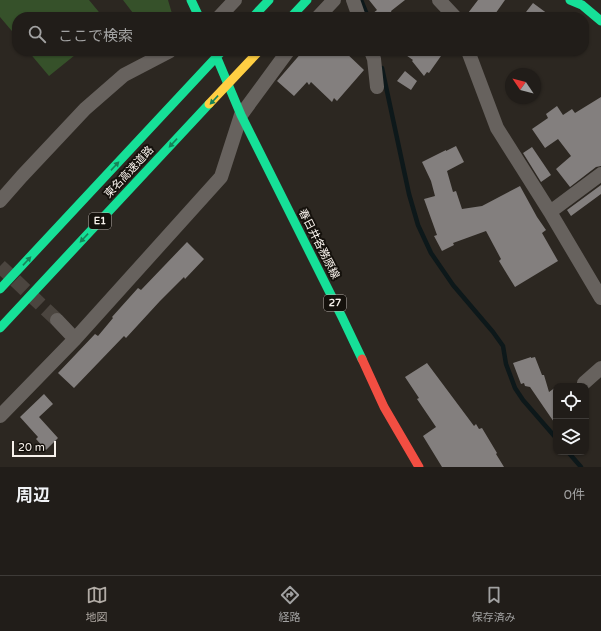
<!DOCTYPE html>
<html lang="ja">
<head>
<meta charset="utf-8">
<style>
  :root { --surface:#211d19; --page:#2d2a26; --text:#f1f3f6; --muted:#a2a2a2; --line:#3e3b38; --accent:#b1aba5 }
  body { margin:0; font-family:"Varela Round","Noto Sans JP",sans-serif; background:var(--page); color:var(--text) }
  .controls { position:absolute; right:12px; bottom:12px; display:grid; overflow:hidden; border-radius:8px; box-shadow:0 1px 3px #0004 }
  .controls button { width:36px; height:36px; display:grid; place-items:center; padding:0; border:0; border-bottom:1px solid var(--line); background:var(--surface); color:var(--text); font:20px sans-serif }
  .compass { position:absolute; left:505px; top:68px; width:36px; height:36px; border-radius:50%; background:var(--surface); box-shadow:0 1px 3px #0004; rotate:305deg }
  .scale { position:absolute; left:12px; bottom:10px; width:44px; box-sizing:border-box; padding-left:4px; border:2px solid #f8f2ec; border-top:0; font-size:11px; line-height:14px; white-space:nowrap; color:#f8f2ec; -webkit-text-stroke:3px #15110c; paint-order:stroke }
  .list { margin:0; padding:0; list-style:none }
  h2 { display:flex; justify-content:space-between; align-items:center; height:52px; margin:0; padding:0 16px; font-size:17px }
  h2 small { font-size:13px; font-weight:400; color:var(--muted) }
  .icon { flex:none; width:22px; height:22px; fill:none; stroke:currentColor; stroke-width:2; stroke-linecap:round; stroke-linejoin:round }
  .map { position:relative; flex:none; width:601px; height:467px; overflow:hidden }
  .search { position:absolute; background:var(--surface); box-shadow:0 1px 3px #0004; left:12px; right:12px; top:12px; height:44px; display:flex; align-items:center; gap:10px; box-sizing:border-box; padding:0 14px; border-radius:16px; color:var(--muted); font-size:15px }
  .sheet { height:108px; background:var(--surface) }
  nav { display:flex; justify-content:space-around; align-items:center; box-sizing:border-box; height:56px; border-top:1px solid var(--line); background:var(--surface); font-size:11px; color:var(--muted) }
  nav a { display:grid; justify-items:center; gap:2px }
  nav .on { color:var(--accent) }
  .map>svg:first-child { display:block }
  .green { fill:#36512a }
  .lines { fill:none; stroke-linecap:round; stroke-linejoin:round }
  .stream { stroke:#0d181a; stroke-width:4.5 }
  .building { fill:#837f7e }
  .street-tunnel { stroke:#4b453f; stroke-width:14; stroke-dasharray:14 7; stroke-linecap:butt }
  .street { stroke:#67625e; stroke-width:14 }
  .fast { stroke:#16e098; stroke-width:9 }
  .slow { stroke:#ffcf43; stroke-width:9 }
  .jam { stroke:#f24e42; stroke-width:9 }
  .oneway { fill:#168359 }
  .labels { text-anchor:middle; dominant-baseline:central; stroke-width:4; stroke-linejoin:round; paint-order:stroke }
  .shield { fill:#15110c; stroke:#b4aea9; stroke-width:1 }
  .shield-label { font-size:10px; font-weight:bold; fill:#f8f2ec }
  .street-label { font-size:11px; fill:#f8f2ec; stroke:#15110c }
</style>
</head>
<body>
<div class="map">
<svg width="601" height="467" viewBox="0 0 601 467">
  <rect width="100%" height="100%" fill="#2c2721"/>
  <path class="green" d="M0,0H89L103,17H17V37L0,17Z
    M123,0H168L173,17H136Z
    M28,51H80L49,76Z"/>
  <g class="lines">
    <path class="stream" d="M361,0L368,17
      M382,68L409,194L418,225L431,253L453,285L493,332L503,346L506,364L515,388L523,400L556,438
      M568,452L581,467"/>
  </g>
  <path class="building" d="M369,0H405L391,11L393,17H368L377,10Z
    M478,0H505L493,17H465Z
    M533,3L552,17H533L526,12Z
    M303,51H344L364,70L337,101L334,98L332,102L311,82L309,85L307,82L294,96L277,81Z
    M400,51H434L441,56L429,73L427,72L424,76L412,61L413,60Z
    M405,71L417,81L411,90L397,81Z
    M601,97V166L596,167L570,187L556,169L571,156L558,139L545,148L532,129L548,118L546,114L557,106L563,115L572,109L575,113Z
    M456,146L464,162L447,171L453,192L456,191L462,209L482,206L520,186L537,217L546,230L542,233L558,261L515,287L499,261L501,259L486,231L453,243L454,245L442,251L434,236L437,235L424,199L435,196L431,181L422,162L446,150V151Z
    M532,147L551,175L541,182L523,153Z
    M601,185V194L571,216L567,210Z
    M187,242L204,259L185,279L184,277L160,301L126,338L124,336L74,388L58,373L95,334L98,336L113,318L112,317L138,288L141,290Z
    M531,357V358L535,357L542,375H544L549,392L556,387V425L530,387L525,386L524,383L521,384L513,363Z
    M427,363L474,426L476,424L479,429L482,428L497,453L496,454L504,467H442L423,436L436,427L417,399L419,398L405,377Z
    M44,394L53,404L39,417L58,438L46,450L36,439L38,437L20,417Z"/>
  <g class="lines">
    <path class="street-tunnel" d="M0,266L57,320"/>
    <path class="street" d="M353,0L359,17
      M439,0L455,17
      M219,17L235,0
      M318,17L334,0
      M371,51L374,59L377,87
      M468,51L497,128L550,212L601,298
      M0,201L22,176L85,109L124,75L170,51
      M550,212L601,174
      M57,320L75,339
      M584,383L601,368
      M0,416L75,339L221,177L241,115L288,51"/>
    <path class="fast" d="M191,0L199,17
      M570,0L582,5L601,21
      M253,17L269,0
      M291,17L307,0
      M214,51L241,115L342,317L362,359
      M0,289L222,51
      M0,328L209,104"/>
    <path class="slow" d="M209,104L259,51"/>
    <path class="jam" d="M362,359L384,407L419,467"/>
  </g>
  <defs><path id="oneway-solid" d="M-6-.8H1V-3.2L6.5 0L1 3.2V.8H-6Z"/></defs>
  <g class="oneway">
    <use href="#oneway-solid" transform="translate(214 100) rotate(133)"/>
    <use href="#oneway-solid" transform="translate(173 143) rotate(133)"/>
    <use href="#oneway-solid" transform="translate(115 166) rotate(-47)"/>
    <use href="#oneway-solid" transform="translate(84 238) rotate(133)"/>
    <use href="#oneway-solid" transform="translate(27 261) rotate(-47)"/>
  </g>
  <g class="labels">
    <g class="shield">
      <rect x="89" y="213" width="22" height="16" rx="3"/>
      <rect x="324" y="295" width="22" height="16" rx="3"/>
    </g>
    <g class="shield-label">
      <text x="100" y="221">E1</text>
      <text x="335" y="303">27</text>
    </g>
    <g class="street-label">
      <text transform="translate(129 172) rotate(-47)">東名高速道路</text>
      <text transform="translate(319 244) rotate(63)">春日井各務原線</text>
    </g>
  </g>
</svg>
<div class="controls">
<button><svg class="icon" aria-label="locate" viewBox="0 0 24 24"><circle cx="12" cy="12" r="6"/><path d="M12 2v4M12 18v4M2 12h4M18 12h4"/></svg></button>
<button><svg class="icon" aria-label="layers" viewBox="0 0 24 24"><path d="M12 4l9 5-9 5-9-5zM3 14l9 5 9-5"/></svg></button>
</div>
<svg class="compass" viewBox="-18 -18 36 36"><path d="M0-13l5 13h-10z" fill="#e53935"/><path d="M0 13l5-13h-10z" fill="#a2a2a2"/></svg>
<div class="scale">20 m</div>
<div class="search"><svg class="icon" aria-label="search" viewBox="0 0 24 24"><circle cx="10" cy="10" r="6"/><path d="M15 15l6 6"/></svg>ここで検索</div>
</div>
<section class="sheet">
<h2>周辺<small>0件</small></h2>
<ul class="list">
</ul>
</section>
<nav>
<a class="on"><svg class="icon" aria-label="map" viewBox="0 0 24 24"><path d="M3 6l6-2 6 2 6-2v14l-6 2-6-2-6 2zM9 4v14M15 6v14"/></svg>地図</a>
<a><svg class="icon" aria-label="directions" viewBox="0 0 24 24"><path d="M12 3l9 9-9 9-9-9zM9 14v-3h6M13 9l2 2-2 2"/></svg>経路</a>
<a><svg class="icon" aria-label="saved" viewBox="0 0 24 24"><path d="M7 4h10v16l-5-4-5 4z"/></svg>保存済み</a>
</nav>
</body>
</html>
